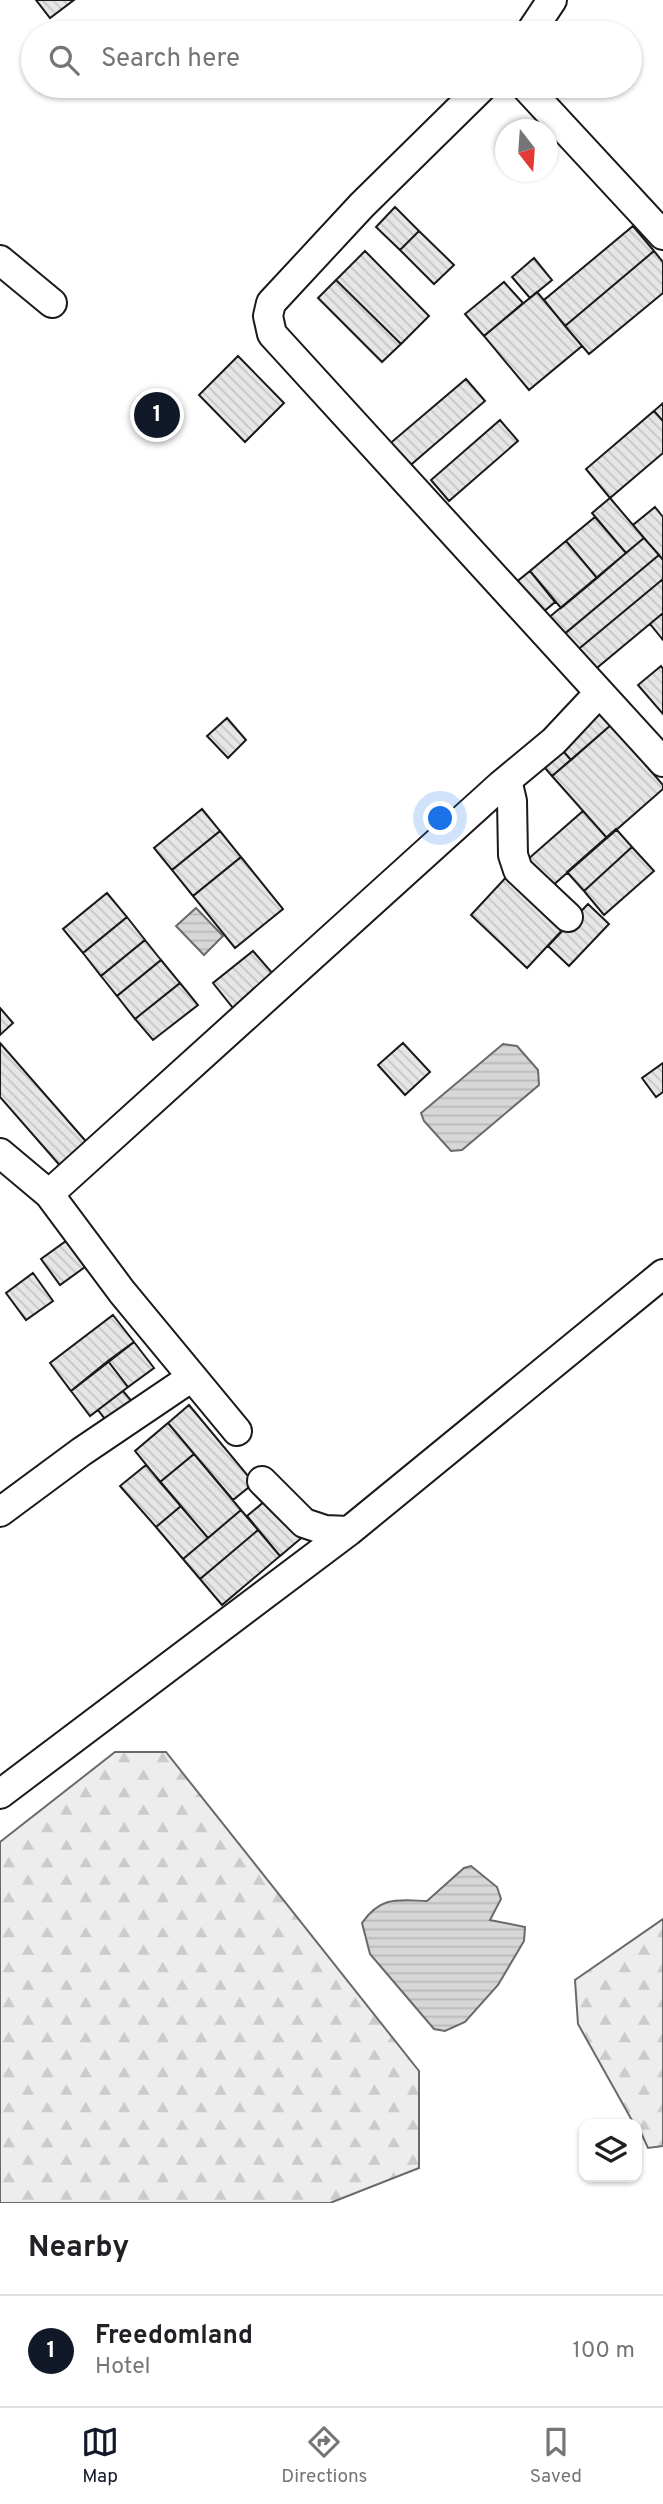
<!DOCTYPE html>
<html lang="en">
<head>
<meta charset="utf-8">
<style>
  :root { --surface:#fff; --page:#f6f6f6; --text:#202124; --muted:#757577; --line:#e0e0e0; --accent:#111827 }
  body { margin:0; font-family:Overpass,sans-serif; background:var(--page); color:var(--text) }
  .controls { position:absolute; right:21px; bottom:21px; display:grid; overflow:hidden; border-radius:14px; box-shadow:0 2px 5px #0004 }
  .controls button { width:63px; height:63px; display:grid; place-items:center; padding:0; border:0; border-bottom:2px solid var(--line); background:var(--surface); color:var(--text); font:35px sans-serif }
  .compass { position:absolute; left:495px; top:119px; width:63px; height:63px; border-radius:50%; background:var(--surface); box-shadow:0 2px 5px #0004; rotate:163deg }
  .you { position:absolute; left:441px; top:819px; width:24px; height:24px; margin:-18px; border:5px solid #fff; border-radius:50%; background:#1a73e8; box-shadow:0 0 0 10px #1a73e833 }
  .badge { display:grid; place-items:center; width:46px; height:46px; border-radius:50%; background:var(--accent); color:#fff; font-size:23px; font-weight:700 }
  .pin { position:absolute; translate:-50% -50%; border:4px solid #fff; box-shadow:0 2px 7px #0006 }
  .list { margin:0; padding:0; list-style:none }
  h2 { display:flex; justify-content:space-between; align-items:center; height:91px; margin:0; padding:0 28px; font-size:30px }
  h2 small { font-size:23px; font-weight:400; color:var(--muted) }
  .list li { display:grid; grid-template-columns:46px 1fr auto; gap:21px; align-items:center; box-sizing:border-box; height:112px; padding:0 28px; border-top:2px solid var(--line) }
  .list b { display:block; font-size:26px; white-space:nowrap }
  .list p { margin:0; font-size:23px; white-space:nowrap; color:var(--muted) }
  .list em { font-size:23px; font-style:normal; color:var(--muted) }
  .icon { flex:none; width:38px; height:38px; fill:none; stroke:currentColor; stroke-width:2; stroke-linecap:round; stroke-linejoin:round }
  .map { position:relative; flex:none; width:663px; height:2203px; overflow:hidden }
  .search { position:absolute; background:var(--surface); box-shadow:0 2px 5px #0004; left:21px; right:21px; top:21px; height:77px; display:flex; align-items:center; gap:18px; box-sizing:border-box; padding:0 24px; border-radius:38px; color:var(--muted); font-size:26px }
  .sheet { height:203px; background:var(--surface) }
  nav { display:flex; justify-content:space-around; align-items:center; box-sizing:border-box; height:98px; border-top:2px solid var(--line); background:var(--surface); font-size:19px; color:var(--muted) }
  nav a { display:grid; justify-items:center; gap:4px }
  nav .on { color:var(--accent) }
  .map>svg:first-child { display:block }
  .forest { fill:url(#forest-firs); stroke:#6a6a6a; stroke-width:2 }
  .water { fill:url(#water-rules); stroke:#6a6a6a; stroke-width:2 }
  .building { fill:url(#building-back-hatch); stroke:#1a1a1a; stroke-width:2 }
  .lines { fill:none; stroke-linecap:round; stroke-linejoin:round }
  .minor-casing { stroke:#1a1a1a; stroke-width:32 }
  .minor { stroke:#fff; stroke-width:28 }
</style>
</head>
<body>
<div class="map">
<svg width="663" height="2203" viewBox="0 0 663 2203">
  <defs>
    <pattern id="forest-firs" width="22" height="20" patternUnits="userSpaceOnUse" patternTransform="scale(1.75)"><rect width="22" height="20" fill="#ededed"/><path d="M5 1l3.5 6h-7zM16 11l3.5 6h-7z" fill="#cbcbcb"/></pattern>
    <pattern id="water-rules" width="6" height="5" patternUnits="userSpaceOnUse" patternTransform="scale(1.75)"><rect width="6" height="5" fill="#d7d7d7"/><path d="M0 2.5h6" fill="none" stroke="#b8b8b8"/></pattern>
    <pattern id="building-back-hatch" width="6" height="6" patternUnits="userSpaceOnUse" patternTransform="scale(1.75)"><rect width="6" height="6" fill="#e6e6e6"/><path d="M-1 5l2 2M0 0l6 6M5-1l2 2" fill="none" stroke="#c5c5c5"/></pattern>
  </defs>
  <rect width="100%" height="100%" fill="#fff"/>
  <path class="forest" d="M115,1752H166L419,2071V2168L330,2203H0V1842Z
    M663,1919V2146L648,2148L637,2124H634L578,2024L575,1980Z"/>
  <path class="water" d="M196,908L223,936L204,955L176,926Z
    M503,1044L517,1046L538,1070L539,1085L462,1150L451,1151L424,1121L421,1113Z
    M471,1866L497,1887L501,1899L490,1920L525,1927L524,1941L498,1985L465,2022L445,2031L434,2029L370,1954L362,1923C381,1896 397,1900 427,1901L464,1868Z"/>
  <path class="building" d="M36,0H74L50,18Z
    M395,207L419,231L400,250L376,227Z
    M633,226L654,251L565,326L544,300Z
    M419,231L454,265L434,284L400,250Z
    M365,251L429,316L401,344L336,280Z
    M654,251L663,262V293L589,354L565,326Z
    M534,258L552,280L530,298L512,277Z
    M336,280L401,344L382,362L318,298Z
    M504,282L523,303L484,336L465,314Z
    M537,292L582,346L529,390L484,336Z
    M238,356L284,403L245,442L199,395Z
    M466,379L485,401L406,469L387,446Z
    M663,403V421L654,411Z
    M654,411L663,421V453L610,498L586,469Z
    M500,420L518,441L449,501L431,480Z
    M610,498L644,538L626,553L592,513Z
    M655,507L663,517V560L633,525Z
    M595,517L626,553L597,578L566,541Z
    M644,538L659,555L562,636L547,619Z
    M566,541L597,578L561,608L530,571Z
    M659,555L663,560V579L575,652L562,636Z
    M530,571L555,602L535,619L509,588Z
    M663,579V613L592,672L575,652Z
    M663,613V640L650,624Z
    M661,666L663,669V714L638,685Z
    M596,709L611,725L571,760L556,743Z
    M227,718L246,740L228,758L207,736Z
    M611,725L663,785V789L607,838L552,776Z
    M556,743L571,760L552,776L538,760Z
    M202,809L220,831L172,870L154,848Z
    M583,811L607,838L551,887L527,860Z
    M616,829L632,847L584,891L567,872Z
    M220,831L241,857L193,896L172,870Z
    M632,847L654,871L604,915L584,891Z
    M241,857L283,909L235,948L193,896Z
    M511,872L567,925L527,968L471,915Z
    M107,893L127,917L83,953L63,929Z
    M588,904L609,924L569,966L548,946Z
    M127,917L145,940L101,976L83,953Z
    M145,940L161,960L117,996L101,976Z
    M253,951L274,975L233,1008L213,983Z
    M161,960L180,983L135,1019L117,996Z
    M180,983L198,1005L153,1040L135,1019Z
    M0,1008L13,1023L0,1035Z
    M0,1043L90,1146L63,1169L0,1097Z
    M403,1043L430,1072L405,1095L378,1065Z
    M663,1063V1092L656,1097L642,1078Z
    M66,1241L85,1267L60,1285L41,1259Z
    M33,1273L53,1301L26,1320L6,1293Z
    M113,1315L134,1342L71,1391L50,1363Z
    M134,1342L154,1368L128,1387L108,1361Z
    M108,1361L128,1387L90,1416L71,1391Z
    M123,1391L134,1404L108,1423L98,1410Z
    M189,1405L254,1483L233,1500L168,1423Z
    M168,1423L194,1454L160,1482L135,1451Z
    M194,1454L241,1510L208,1538L160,1482Z
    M146,1465L181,1506L156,1527L120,1486Z
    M271,1496L305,1535L280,1556L247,1516Z
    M181,1506L208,1538L183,1559L156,1527Z
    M241,1510L258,1530L200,1579L183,1559Z
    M258,1530L280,1556L222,1605L200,1579Z"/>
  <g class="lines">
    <g class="minor-casing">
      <path id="minor" d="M530,33L552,0
        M483,86L362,205L271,303L268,316L272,334L663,762
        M525,86L663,235
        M0,260L52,303
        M507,780L512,801L513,855L518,870L568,917
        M0,1153L49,1194L501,785L554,741L599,693
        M49,1194L122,1292L237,1431
        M262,1481L304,1523L325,1530L349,1531
        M0,1512L81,1452L192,1377
        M0,1794L349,1531L663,1274"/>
    </g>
    <use href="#minor" class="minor"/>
  </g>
</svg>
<div class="controls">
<button><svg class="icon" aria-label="layers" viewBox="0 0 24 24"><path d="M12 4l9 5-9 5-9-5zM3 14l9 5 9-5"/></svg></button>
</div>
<svg class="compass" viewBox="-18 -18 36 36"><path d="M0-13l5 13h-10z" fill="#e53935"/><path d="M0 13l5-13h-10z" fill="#757577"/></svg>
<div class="you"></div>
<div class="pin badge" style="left:157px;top:415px">1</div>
<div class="search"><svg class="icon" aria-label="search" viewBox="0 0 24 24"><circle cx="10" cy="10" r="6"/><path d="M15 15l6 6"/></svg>Search here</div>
</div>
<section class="sheet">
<h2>Nearby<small></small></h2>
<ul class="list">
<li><span class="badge">1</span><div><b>Freedomland</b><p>Hotel</p></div><em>100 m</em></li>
</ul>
</section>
<nav>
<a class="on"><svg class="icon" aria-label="map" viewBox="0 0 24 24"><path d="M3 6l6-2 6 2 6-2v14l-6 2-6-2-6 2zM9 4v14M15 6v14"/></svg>Map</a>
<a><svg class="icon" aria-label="directions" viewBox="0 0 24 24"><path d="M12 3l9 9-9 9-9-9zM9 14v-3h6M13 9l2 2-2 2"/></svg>Directions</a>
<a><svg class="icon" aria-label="saved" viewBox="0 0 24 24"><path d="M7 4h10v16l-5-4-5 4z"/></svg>Saved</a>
</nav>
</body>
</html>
